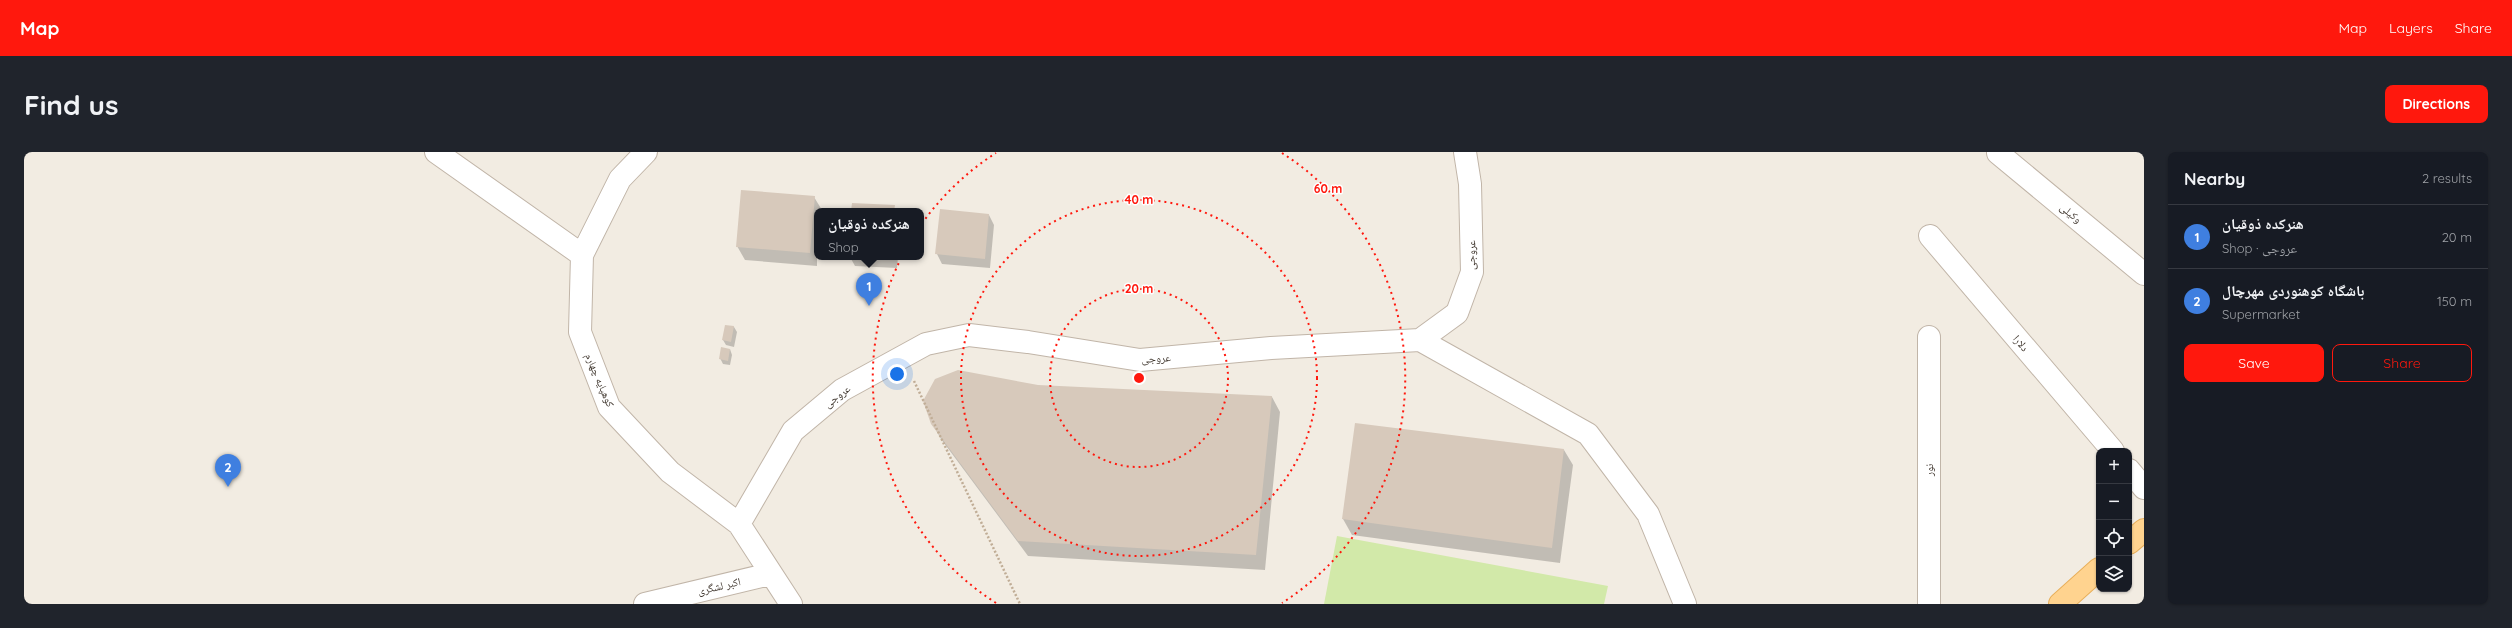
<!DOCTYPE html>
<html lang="en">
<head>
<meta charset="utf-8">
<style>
  :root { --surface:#171b24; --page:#20242c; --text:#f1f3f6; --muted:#9ea1a6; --line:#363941; --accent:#ff180d }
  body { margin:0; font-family:Quicksand,"Noto Naskh Arabic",sans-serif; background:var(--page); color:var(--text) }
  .controls { position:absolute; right:12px; bottom:12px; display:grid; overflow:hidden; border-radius:8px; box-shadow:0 1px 3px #0004 }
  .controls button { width:36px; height:36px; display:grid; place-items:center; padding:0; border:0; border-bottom:1px solid var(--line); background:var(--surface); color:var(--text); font:20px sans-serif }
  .you { position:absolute; left:873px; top:222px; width:14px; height:14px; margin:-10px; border:3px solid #fff; border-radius:50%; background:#1a73e8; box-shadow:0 0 0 6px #1a73e833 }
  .badge { display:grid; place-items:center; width:26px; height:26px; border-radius:50%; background:var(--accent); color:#fff; font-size:13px; font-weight:700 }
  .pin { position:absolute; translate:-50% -33px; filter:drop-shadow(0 1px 2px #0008) }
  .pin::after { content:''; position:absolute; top:21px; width:14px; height:12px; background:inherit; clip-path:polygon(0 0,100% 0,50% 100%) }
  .popup { position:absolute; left:790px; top:56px; width:110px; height:52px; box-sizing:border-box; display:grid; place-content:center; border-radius:8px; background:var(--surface); filter:drop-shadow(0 1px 3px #0005); font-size:13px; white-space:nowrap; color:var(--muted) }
  .popup b { font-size:15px; color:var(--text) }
  .popup::after { content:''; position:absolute; left:50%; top:100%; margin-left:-8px; border:8px solid transparent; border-top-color:var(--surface) }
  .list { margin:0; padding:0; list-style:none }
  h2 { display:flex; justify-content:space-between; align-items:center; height:52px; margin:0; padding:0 16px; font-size:17px }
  h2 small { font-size:13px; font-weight:400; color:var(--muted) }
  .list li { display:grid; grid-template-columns:26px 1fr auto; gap:12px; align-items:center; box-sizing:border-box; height:64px; padding:0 16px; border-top:1px solid var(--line) }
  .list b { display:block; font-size:15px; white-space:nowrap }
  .list p { margin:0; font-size:13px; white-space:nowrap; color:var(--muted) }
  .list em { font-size:13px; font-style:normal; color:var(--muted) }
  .actions { display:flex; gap:8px; padding:12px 16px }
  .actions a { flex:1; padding:9px 0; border:1px solid var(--accent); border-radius:8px; text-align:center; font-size:14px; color:var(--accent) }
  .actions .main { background:var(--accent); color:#fff }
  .icon { flex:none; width:22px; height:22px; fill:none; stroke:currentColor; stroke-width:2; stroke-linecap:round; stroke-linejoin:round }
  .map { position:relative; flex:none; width:2120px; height:452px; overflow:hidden; border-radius:8px }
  header { display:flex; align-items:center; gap:24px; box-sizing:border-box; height:56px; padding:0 20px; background:var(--accent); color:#fff }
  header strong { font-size:19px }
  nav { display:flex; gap:22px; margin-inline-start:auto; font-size:14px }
  .intro { display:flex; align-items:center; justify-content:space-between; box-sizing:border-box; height:96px; padding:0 24px }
  h1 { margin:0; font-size:28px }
  .button { padding:10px 18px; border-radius:8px; background:var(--accent); color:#fff; font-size:14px; font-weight:700 }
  main { display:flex; gap:24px; padding:0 24px }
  aside { flex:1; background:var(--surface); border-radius:8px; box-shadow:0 1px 3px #0004 }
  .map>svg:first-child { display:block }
  .green { fill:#d2e9a9 }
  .shadow { fill:#0003 }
  .building { fill:#d7c9bb }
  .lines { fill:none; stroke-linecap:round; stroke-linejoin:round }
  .minor-casing { stroke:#c1b5a8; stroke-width:24 }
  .major-casing { stroke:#e8af5b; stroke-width:24 }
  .path { stroke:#c0ad96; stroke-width:2.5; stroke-dasharray:2 2; stroke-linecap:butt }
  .minor { stroke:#fff; stroke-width:22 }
  .major { stroke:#ffd38f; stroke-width:22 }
  .ring { fill:none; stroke:#ff180d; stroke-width:2; stroke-dasharray:2 4 }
  .labels { text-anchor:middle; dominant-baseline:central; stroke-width:3; stroke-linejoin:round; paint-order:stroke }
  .street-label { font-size:11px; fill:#443b33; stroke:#fff }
  .centre { fill:#ff180d; stroke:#fff; stroke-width:2 }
  .ring-label { font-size:12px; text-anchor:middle; font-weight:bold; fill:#ff180d; stroke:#fff; stroke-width:3; stroke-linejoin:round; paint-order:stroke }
</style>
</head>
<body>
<header>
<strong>Map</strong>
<nav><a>Map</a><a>Layers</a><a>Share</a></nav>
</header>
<div class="intro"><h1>Find us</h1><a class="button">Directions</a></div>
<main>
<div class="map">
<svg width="2120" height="452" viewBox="0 0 2120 452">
  <rect width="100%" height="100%" fill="#f2ece2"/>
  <path class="green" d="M1313,384L1584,434L1580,452H1300Z"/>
  <path class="shadow" d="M790,45L798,58L793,59V114L721,108L713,94Z
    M965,63L970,73L966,116L918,112L913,102Z
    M826,105H874L873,116L831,114Z
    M702,174L710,175L713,180L710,195L702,193L699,188Z
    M706,197L708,203L706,213L699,212L696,206Z
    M1014,234L1248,245L1256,260L1241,418L1004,404L917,287L908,271Z
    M1540,298L1549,313L1536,411L1328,383L1319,367Z"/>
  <path class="building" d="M717,38L791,44L786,101L712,95Z
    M828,51L871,53L870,59H827Z
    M916,57L965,62L961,107L911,102Z
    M701,173L710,174L707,190L698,188Z
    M697,195L706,197L704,209L695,207Z
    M934,218L1014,233L1248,244L1232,403L994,389L907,272L899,249L911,227Z
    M1331,271L1540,297L1528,396L1318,367Z"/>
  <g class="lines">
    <g class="minor-casing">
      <path id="minor" d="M412,0L558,103
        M622,0L596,27L558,103L556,180L585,255L646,320L715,372L767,452
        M1974,1L2120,122
        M1906,84L2089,299
        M1396,188L1564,282L1624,362L1661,452
        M2105,318L2120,336
        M715,372L769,279L818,238L902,192L945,183L1004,190L1116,208L1247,196L1396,188L1433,161L1448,120L1446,32L1441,0
        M621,452L746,422
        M1905,452V185"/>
    </g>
    <g class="major-casing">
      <path id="major" d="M2105,391L2120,378
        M2036,452L2075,417"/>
    </g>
    <path class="path" d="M890,229L996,452"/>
    <use href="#minor" class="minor"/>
    <use href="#major" class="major"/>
  </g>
  <g class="ring">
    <circle cx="1115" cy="226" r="89"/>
    <circle cx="1115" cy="226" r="178"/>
    <path d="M972 451A267 267 0 0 1 972 1M1258 1A267 267 0 0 1 1258 451"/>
  </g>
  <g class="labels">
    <g class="street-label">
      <text transform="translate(2047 61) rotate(40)">وکیلی</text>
      <text transform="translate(1447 103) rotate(-89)">عروجی</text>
      <text transform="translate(1997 191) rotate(50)">دلارا</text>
      <text transform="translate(1132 206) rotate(-3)">عروجی</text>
      <text transform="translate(576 228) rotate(67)">کوهپایه چهارم</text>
      <text transform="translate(813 244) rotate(-37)">عروجی</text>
      <text transform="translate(1905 318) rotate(-90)">نور</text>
      <text transform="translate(695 434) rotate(-13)">اکبر لشگری</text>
    </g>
  </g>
  <circle cx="1115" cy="226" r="6" class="centre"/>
  <g class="ring-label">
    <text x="1304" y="41">60 m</text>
    <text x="1115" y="52">40 m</text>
    <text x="1115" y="141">20 m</text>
  </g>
</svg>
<div class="controls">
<button>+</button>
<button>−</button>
<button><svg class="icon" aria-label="locate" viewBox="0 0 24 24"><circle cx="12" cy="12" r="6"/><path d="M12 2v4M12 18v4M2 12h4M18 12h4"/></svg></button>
<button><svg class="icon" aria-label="layers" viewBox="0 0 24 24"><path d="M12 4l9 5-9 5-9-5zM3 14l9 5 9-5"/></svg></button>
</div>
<div class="you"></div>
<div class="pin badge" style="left:845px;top:154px;background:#3f7fe0">1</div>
<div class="popup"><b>هنرکده ذوقیان</b>Shop</div>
<div class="pin badge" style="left:204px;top:335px;background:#3f7fe0">2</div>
</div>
<aside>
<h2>Nearby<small>2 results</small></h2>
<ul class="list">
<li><span class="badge" style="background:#3f7fe0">1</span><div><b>هنرکده ذوقیان</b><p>Shop · عروجی</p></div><em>20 m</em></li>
<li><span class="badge" style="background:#3f7fe0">2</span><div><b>باشگاه کوهنوردی مهرچال</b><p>Supermarket</p></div><em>150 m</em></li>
</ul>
<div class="actions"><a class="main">Save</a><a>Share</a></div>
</aside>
</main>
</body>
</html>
